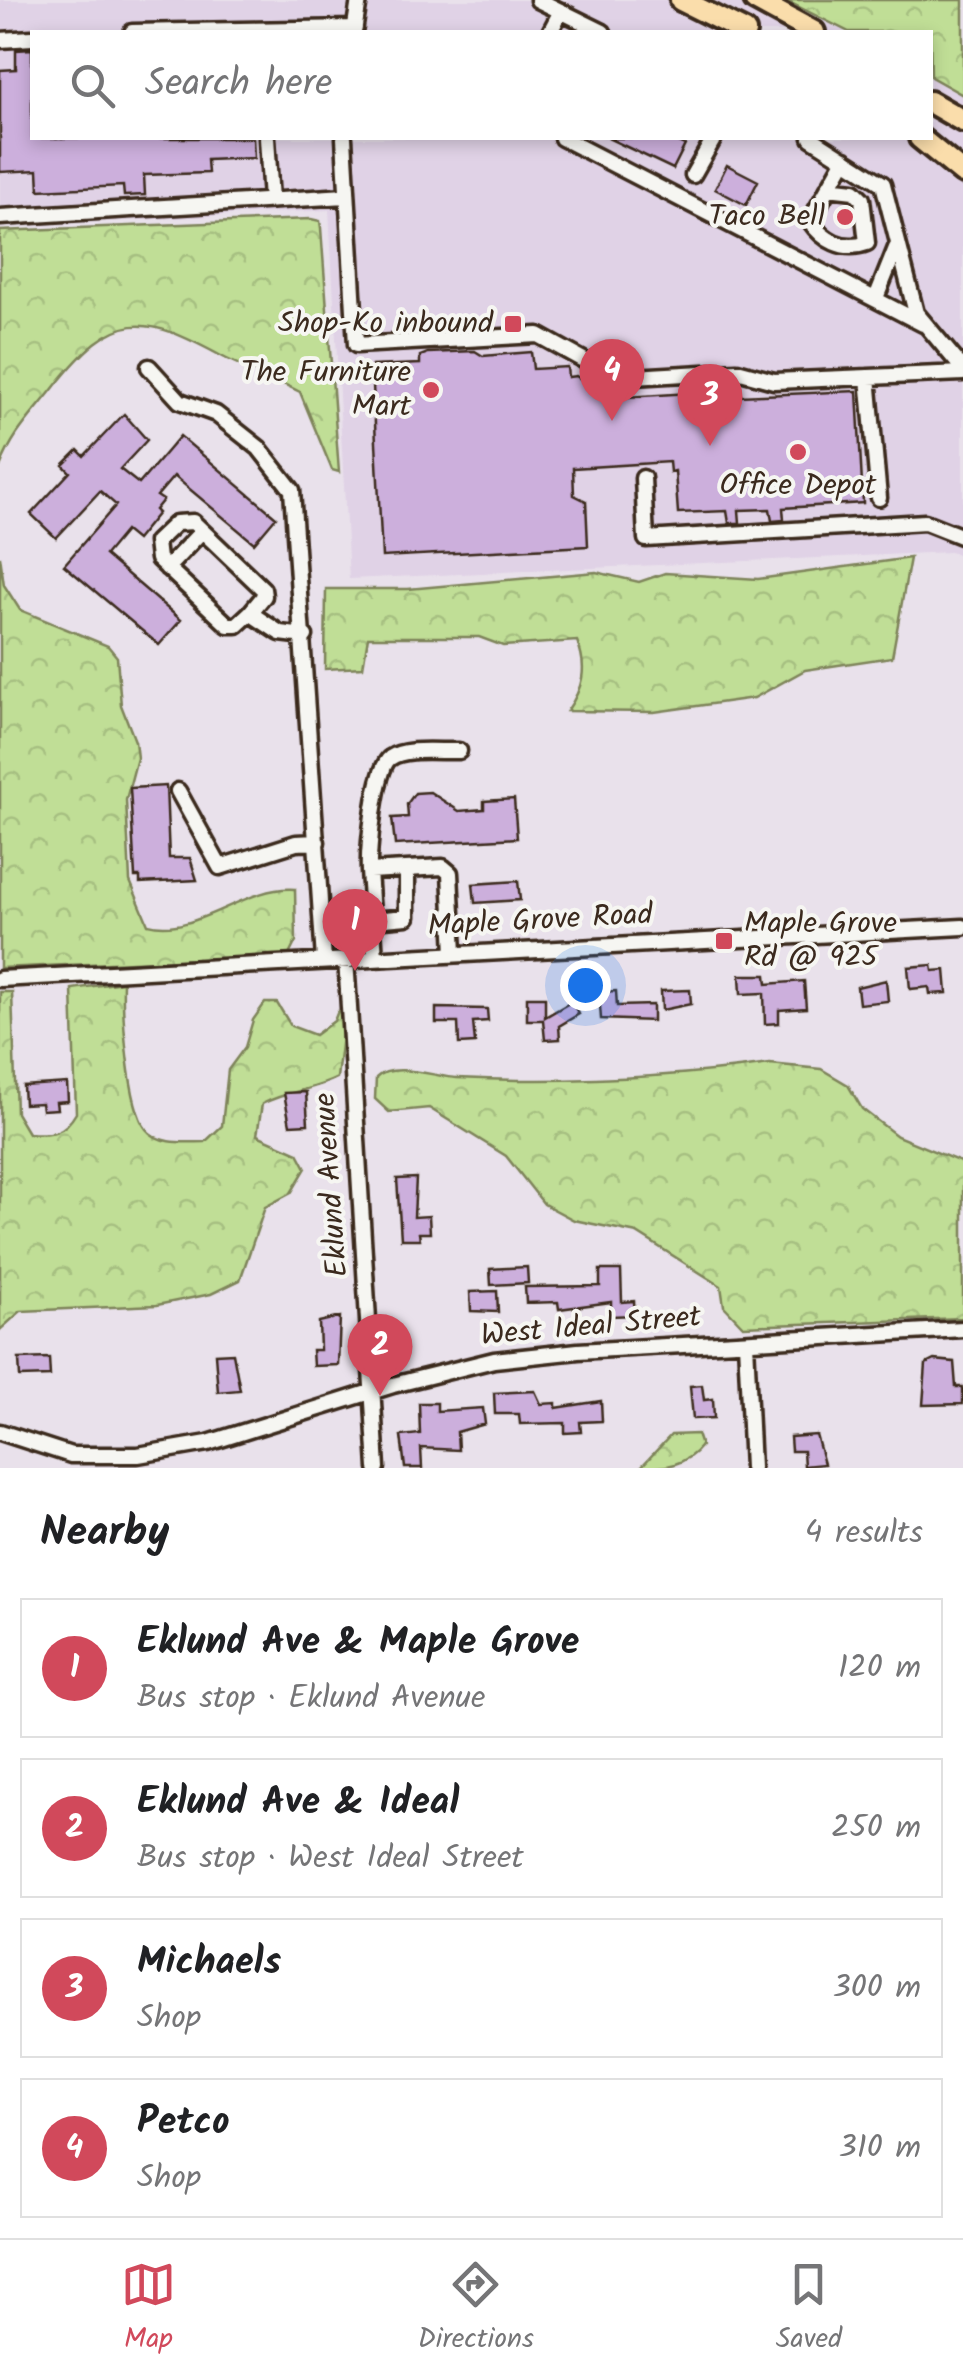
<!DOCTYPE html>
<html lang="en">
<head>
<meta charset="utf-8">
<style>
  :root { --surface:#fff; --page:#f6f6f6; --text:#202124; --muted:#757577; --line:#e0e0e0; --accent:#d1495b }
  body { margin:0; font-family:Kalam,sans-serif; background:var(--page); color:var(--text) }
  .you { position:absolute; left:585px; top:985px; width:35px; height:35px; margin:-25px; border:8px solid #fff; border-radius:50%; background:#1a73e8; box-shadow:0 0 0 15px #1a73e833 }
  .badge { display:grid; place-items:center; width:65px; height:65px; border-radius:50%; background:var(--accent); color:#fff; font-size:32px; font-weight:700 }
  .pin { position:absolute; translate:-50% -82px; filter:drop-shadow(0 2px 5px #0008) }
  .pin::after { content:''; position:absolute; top:52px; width:35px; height:30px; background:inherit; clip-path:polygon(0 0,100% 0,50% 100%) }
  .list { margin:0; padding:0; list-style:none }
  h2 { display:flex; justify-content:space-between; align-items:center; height:130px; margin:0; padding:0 40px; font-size:42px }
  h2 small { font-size:32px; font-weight:400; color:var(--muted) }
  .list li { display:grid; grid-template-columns:65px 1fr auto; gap:30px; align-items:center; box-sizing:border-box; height:140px; margin:0 20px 20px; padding:0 20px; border:2px solid var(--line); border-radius:0px }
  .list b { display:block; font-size:38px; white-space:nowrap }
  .list p { margin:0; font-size:32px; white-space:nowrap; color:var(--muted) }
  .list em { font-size:32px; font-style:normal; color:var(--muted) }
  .icon { flex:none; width:55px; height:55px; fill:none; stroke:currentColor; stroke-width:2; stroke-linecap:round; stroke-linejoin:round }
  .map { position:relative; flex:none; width:963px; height:1468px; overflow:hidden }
  .search { position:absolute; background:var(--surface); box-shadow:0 5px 15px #0003; left:30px; right:30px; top:30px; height:110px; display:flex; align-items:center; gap:25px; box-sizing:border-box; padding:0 35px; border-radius:0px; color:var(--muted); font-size:38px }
  .sheet { height:770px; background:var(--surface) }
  nav { display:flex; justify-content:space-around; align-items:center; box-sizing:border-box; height:140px; border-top:2px solid var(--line); background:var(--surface); font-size:28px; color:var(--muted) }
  nav a { display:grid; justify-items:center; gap:5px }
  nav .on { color:var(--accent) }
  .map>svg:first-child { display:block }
  .built { fill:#e0d2e6; fill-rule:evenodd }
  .forest { fill:url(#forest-crowns); stroke:#7e845a; stroke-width:2.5 }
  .building { fill:#ccafdc; stroke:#3b2a1e; stroke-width:2.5 }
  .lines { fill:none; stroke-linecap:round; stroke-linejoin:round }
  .minor-casing { stroke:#3b2a1e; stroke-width:21 }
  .highway-casing { stroke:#3b2a1e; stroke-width:28 }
  .minor { stroke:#f6f6f2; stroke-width:14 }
  .highway { stroke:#faddab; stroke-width:20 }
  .poi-dot { fill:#d1495b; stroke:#f6f6f2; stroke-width:4 }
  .labels { text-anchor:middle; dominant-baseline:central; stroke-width:8; stroke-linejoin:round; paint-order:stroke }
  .poi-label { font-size:30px; fill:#3b2a1e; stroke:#f6f6f2; text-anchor:end }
  .street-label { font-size:30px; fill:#3b2a1e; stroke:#f6f6f2 }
</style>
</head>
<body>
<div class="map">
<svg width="963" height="1468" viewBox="0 0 963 1468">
  <defs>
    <pattern id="forest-crowns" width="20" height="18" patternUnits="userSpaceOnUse" patternTransform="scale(2.5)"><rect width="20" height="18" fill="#c0de96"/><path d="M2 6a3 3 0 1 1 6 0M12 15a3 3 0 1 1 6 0" fill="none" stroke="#a6bf81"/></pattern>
  </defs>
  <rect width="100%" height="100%" fill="#e9e1eb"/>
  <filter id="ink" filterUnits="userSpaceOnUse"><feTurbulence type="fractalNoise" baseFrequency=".01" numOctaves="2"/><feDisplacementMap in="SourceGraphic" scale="20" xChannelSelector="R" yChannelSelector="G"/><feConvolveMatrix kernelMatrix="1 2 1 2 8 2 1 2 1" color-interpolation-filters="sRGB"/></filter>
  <g filter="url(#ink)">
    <path class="built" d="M0,0H963V556L950,552L349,579L329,210L0,227ZM32,32H930V138H32Z"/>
    <path class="forest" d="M785,0H963V95L931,77L930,32H849Z
      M311,219L320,221L321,228L339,472L332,470L300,392C275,379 248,370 223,357C142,313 116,309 55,386C32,416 14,431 0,467V231Z
      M0,556L4,585L20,610L108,646L117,657L121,705L135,741L137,758L126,800L130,881L148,924C195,937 245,885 295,889L296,941L289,955L0,968Z
      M910,558L892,657L805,670L754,698L654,712L567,711C583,688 588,668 577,641L503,646L479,637H368L363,667L325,669L326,589H408L596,572L639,582L665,573L758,579Z
      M123,982C122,1013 128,1106 146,1129C159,1146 187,1142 205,1142L222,1126L228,1070L245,1047L253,1020L265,1003H277L291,1026L315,1035L334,1021L338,1011H345L337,1078C312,1091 289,1090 262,1104L257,1135L298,1153L306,1168L291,1193L265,1207L240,1280L211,1294L157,1305L21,1311L0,1330V992H12L16,1113L28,1133C51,1135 64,1134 76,1113L72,989Z
      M770,1064L821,1069L848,1085L862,1109L897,1136L963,1163V1318L743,1326L724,1306L721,1286L637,1233L574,1220L544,1204L506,1156L429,1108L389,1112L375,1099L376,1078C393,1061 435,1077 457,1078C560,1083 668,1078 770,1064Z
      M697,1434L701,1446C685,1466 664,1468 640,1468L671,1435Z"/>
    <path class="building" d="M32,49V138H253L254,158L207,160L208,173L144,175L145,195L124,196L123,186L39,190L38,170L0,172V70L16,69V50Z
      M608,138H669L685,145L673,169Z
      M727,165L758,181L746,205L715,189Z
      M475,351L483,356L531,352L533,369L567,367L568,377L576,376L610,398L738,390L739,396L857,391L863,503L783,508L784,520L772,521L770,509L739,510L740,523H729L727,511L678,513L675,471L670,472L669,462L573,468L574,495L586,501L588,546L382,557L372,366L420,364V356L428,353Z
      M124,414L147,440L120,469L139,484L180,436L276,517L254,543L174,476L157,496L163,500L155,510L158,513L136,540L125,531L105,555L181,620L159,645L64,565L116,505L100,491L56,538L31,514L70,472L63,465L78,450L84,456Z
      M166,786L169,858H190L197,880L140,883V877H135L130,788Z
      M430,792L459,811L484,809V801L514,799L517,838L395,845L392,818L408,817L407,804L415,793Z
      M518,881L520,900L475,903L473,884Z
      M932,965L933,971L945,970L947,993L930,994L929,987L910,989L908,967Z
      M740,975H766L767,984L804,981L806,1008L779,1010V1023L765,1024L764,993L741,994Z
      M886,980L888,1001L859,1004L857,987Z
      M690,990L691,1004L662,1010L661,991Z
      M616,991L617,1006L653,1005V1021L601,1019L599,992Z
      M527,997H545V1017L571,1002L579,1014L559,1026L560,1039L545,1040L543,1020H527Z
      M436,1008L487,1009L488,1021L473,1022L475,1043L459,1044L458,1023H436Z
      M67,1083L68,1101L56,1102L57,1109L42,1110L41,1103L24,1104L23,1086Z
      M306,1092L308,1124L290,1125L284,1093Z
      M416,1178L414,1217L429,1216L430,1233H419L420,1239H401L397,1179Z
      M527,1267L528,1283L491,1285L490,1269Z
      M600,1270H621L622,1302L634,1301L635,1315L611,1316V1302L559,1309L558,1302L526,1303L525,1287L600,1286Z
      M497,1291L498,1312L471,1311L470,1292Z
      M340,1317L338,1365L313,1366L312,1350H320L319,1322Z
      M233,1353L240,1390L218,1392L215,1354Z
      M49,1358L50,1376L20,1377L19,1359Z
      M934,1360L954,1362L956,1387H963V1404L923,1405L926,1364Z
      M702,1385L704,1400L713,1399L714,1418L693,1419L690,1386Z
      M535,1391L541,1404L556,1403V1408L601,1401L602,1421L580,1422L581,1432L565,1433V1423L520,1424L519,1414H495L494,1393Z
      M419,1403H437V1411L483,1408L485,1424L457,1432L458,1450L421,1448L422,1468H405L401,1436L420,1434Z
      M816,1435L824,1464L804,1466L803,1451H791L790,1437Z"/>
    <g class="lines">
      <g class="minor-casing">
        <path id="minor" d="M538,0L603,32
          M132,32L355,28
          M354,32L359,0
          M550,32L561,11
          M0,40L32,38
          M267,138L271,200
          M344,138L356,345L538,335L616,378L737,371L774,381L963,373
          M562,138L923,324
          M811,138L883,184L916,313L963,369
          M693,175L714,138
          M828,188L854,191L862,199L867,243C843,252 823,240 810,221L845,159
          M0,217L346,196
          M876,298L896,248
          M149,367L180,401L216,414L259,448L292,490L324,960
          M868,377L879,498
          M643,478L646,539L925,522L963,537
          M167,568L202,531
          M250,613L237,625H228L158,559L156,542L176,523L193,522L263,589L264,596L250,613L280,633L305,636
          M178,791L220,867L296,843L317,842
          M369,871C368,852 375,768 390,758C405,747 441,752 459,751
          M373,920L407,917V869
          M375,957L369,871L443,867L450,873L454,953
          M346,958L377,1468
          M0,979L963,927
          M746,1342L752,1468
          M0,1432L71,1455H138L208,1443L393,1385L494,1360L578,1351L963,1329"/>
      </g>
      <g class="highway-casing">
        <path id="highway" d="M681,0L745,32
          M755,0L814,32
          M930,102L963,121
          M920,138L963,173"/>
      </g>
      <use href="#minor" class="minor"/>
      <use href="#highway" class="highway"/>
    </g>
  </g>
  <g class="poi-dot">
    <circle cx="845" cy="217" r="10"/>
    <rect x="503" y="314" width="20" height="20" rx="5"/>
    <circle cx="431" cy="390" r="10"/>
    <circle cx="798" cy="452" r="10"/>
    <rect x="714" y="931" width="20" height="20" rx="5"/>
  </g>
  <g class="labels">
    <g class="poi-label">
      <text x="825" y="217">Taco Bell</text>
      <text x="493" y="324">Shop-Ko inbound</text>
      <text x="411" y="373">The Furniture<tspan x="411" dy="34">Mart</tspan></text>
      <text x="798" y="486" text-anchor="middle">Office Depot</text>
      <text x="744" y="924" text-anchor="start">Maple Grove<tspan x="744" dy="34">Rd @ 925</tspan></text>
    </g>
    <g class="street-label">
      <text transform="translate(540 921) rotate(-3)">Maple Grove Road</text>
      <text transform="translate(332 1185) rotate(-94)">Eklund Avenue</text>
      <text transform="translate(591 1327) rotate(-5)">West Ideal Street</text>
    </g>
  </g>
</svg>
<div class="you"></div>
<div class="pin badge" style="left:355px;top:971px">1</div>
<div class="pin badge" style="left:380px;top:1396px">2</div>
<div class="pin badge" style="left:710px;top:446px">3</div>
<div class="pin badge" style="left:612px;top:421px">4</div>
<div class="search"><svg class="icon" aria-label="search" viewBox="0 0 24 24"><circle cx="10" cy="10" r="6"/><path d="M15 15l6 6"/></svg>Search here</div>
</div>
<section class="sheet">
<h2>Nearby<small>4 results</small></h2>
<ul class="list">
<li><span class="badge">1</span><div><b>Eklund Ave &amp; Maple Grove</b><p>Bus stop · Eklund Avenue</p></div><em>120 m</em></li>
<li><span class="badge">2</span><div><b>Eklund Ave &amp; Ideal</b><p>Bus stop · West Ideal Street</p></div><em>250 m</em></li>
<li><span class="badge">3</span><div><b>Michaels</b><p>Shop</p></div><em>300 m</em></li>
<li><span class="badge">4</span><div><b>Petco</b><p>Shop</p></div><em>310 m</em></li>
</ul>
</section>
<nav>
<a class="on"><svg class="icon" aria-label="map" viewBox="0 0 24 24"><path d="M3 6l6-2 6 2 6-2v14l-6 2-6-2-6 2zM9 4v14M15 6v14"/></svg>Map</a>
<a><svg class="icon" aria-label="directions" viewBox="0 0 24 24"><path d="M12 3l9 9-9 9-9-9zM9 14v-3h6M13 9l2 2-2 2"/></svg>Directions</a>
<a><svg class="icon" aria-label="saved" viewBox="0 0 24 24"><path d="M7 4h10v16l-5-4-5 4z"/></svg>Saved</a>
</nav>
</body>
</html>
